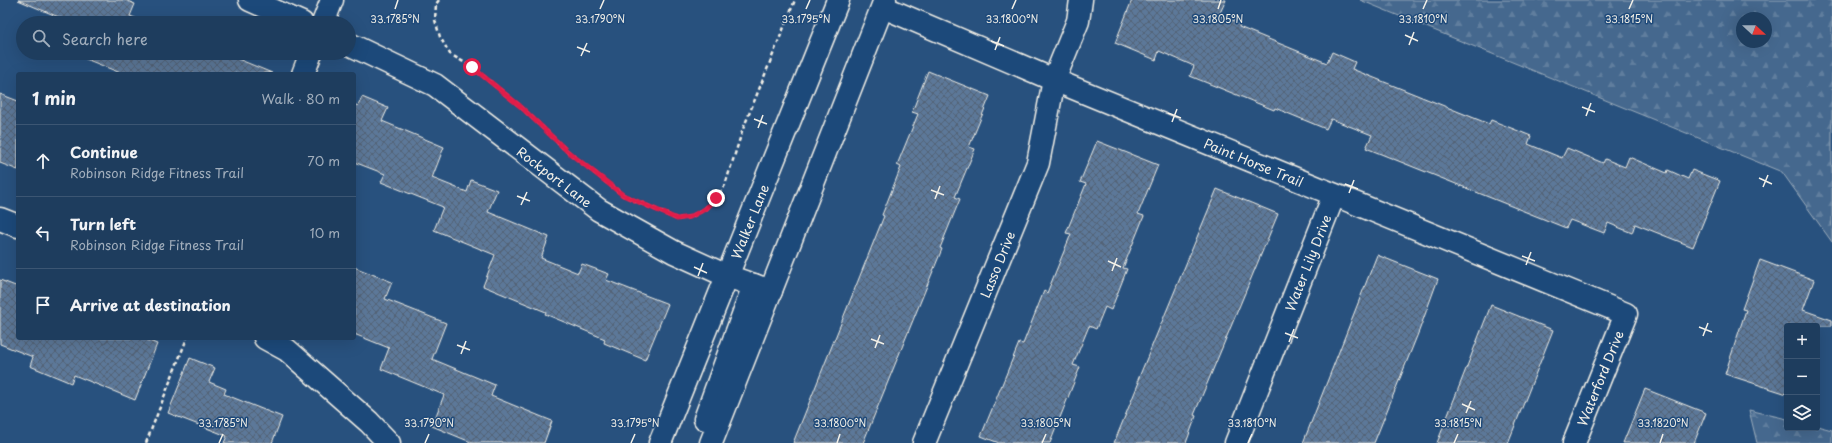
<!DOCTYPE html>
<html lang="en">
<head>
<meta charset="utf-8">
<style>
  :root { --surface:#1e3d5e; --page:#264464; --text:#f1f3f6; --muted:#a1aebc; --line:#3c5673 }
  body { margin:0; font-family:"Playpen Sans",sans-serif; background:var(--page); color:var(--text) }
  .controls { position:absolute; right:12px; bottom:12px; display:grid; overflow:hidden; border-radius:4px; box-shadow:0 4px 16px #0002 }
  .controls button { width:36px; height:36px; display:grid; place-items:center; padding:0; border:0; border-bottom:1px solid var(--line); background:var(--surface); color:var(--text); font:20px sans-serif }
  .compass { position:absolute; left:1736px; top:12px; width:36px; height:36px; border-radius:50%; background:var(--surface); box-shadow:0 4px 16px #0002; rotate:112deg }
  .stop { position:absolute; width:12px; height:12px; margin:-9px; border:3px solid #e11d48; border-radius:50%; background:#fff }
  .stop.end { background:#e11d48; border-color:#fff; box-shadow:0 1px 4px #0008 }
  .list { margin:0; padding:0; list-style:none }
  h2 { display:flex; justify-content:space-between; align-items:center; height:52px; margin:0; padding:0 16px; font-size:17px }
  h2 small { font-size:13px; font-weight:400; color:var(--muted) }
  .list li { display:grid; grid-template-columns:26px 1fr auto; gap:12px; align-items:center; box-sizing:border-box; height:72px; padding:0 16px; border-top:1px solid var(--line) }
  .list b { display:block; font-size:15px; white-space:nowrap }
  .list p { margin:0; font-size:13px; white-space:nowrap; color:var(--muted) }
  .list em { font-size:13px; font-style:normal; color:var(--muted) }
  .icon { flex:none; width:22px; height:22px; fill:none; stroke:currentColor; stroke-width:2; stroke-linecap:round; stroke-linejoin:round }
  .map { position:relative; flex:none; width:1832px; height:443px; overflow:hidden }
  .search { position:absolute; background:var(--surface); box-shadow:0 4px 16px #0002; left:16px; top:16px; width:340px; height:44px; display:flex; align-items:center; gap:10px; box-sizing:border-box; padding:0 14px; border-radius:22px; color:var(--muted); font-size:15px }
  .panel { position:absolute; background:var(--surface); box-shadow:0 4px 16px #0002; left:16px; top:72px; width:340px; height:268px; border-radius:4px }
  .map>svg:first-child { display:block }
  .forest { fill:url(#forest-firs); stroke:#9cacbb; fill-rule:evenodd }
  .building { fill:url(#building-cross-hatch); stroke:#f4f1e8 }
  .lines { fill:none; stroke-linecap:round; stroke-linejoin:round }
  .minor-casing { stroke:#f4f1e8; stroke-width:25 }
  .path { stroke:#f4f1e8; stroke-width:2.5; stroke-dasharray:4 3; stroke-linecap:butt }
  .minor { stroke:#1f4a7a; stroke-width:22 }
  .route { stroke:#e11d48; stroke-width:5 }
  .ticks { fill:none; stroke:#f4f1e8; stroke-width:1.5 }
  .labels { text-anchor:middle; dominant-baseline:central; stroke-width:3; stroke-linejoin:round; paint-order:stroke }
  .street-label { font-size:13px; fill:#f4f1e8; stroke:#1f4a7a }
  .ticks-label { font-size:10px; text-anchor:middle; fill:#f4f1e8; stroke:#1f4a7a; stroke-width:3; stroke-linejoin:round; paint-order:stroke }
</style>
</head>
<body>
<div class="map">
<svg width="1832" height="443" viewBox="0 0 1832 443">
  <defs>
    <pattern id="forest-firs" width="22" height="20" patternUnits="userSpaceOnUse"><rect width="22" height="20" fill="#45688e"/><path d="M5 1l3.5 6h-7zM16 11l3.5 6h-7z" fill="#607e9e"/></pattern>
    <pattern id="building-cross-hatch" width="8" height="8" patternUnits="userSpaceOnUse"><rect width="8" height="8" fill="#5b7899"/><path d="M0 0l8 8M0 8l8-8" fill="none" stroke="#536274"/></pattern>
  </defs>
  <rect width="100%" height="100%" fill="#28517e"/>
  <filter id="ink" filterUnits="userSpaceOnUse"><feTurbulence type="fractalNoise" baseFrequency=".025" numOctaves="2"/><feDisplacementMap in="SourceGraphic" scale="8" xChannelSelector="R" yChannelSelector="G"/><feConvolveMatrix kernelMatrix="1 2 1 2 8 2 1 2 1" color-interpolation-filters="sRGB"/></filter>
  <g filter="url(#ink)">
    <path class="forest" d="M1360,0H1832V242L1782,172ZM1742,18H1766V42H1742Z
      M1749,410L1787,419V428H1817V426L1832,430V443H1757Z"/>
    <path class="building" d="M18,0H125L135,4L130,16L143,21L142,23H73Z
      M1132,0H1226L1219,15L1240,23L1239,27L1327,63L1332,52L1355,62L1352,69L1489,124L1491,120L1531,136L1528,144L1562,158L1567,148L1603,163L1605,159L1625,167L1629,157L1667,173L1668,170L1688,179L1692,170L1720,181L1693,247L1635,224L1632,233L1608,223L1604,233L1570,220L1566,228L1366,148L1372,135L1331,119L1326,129L1275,108L1274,110L1190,76L1194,66L1159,51L1156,60L1115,43Z
      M83,53H240L238,59L272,73L123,74L81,57Z
      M928,71L990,96L969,147L975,149L955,197L960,199L940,248L942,249L863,443H793L884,216L882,215L901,167L897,165L918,114L912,112Z
      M0,94L18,101V170L0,163Z
      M362,97L388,108L382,121L444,147L432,178L467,192L471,180L497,190L488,212L549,237L541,258L578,273L582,264L609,274L606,280L668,304L645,360L604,343L605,339L545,314L546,312L483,286L495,255L434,230L443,207L381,182L385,174L354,162V104L358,106Z
      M1097,141L1158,165L1138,214L1144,216L1123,268L1127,269L1111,310L1105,307L1096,329L1089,326L1073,365L1080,367L1050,443H999L981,436L1019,343L1023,344L1044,291L1047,293L1071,234L1066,233L1086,184L1080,182Z
      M1217,189L1278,214L1194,415L1196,416L1186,443H1114L1139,382H1137Z
      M1377,255L1438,279L1419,331L1374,443H1303Z
      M1760,260L1814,280L1803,310L1832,320V326H1787V394L1725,374L1746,310L1742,309Z
      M354,267L392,282L385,299L446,323L432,359L495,385L491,396L552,421L544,443H473L432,426L444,395L381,369L389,348L354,334Z
      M0,280L18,287V338H142L157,344L135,400L74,375L71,383L30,366L33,357L0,344Z
      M1491,305L1553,330L1514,428L1508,443H1437Z
      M190,358L215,368L209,382L226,389L224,394L282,417L272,443H224L227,436L168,413Z
      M1645,389L1706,413L1694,443H1623Z"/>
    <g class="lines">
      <g class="minor-casing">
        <g id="minor">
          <path d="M250,0L302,23"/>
          <path id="s1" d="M883,7L1054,80L1626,314L1574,443"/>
          <path d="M323,23L332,0"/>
          <path id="s2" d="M349,44L435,85L599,210L674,252L727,276L771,291"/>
          <path d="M303,74L311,53"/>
          <path d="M0,219L18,226"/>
          <path d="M265,338L287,350L369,422L389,443"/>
          <path d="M705,419L754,285"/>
          <path id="s3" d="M660,443L838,0"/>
          <path d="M711,443L885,0"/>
          <path id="s4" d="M924,443L1038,163L1054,80L1078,21L1081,0"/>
          <path id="s5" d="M1236,443L1334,195"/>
        </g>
      </g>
      <path class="path" d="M439,0L436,4L435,20L440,37L450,54L472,67L520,106L567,151L623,195L677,219L690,217L705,209L716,198L725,185L743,129L795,0
        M146,443L187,338"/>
      <use href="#minor" class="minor"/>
    </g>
  </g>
  <g class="lines" filter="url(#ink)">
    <path class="route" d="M472,67L520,106L567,151L623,195L677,219L690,217L705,209L716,198"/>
  </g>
  <path class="ticks" d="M395,9L398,0M600,9L604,0M806,9L810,0M1012,9L1016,0M1218,9L1221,0M1423,9L1427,0M1629,9L1633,0M1405,35L1418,41M991,41L1004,46M1409,45L1414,32M577,47L590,52M995,50L1000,37M581,56L587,43M1582,107L1595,112M1168,113L1181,118M1586,116L1591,103M754,119L767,124M1172,122L1177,109M758,128L763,115M1759,178L1772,184M1345,184L1358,189M1763,187L1768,175M931,190L944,195M1349,193L1354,180M517,196L530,201M935,199L940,186M521,205L527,192M1522,256L1535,261M1108,261L1121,267M1526,265L1531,252M694,267L707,273M1112,271L1117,258M698,276L703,263M1699,327L1712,332M1285,333L1298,338M1703,336L1708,323M871,339L884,344M1289,342L1294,329M457,345L470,350M875,348L880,335M461,354L466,341M1462,404L1475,410M1466,413L1471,401M219,443L223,434M425,443L429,434M631,443L635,434M837,443L840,434M1042,443L1046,434M1248,443L1252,434M1454,443L1458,434M1660,443L1663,434"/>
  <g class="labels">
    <g class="street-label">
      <text stroke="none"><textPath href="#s1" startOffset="402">Paint Horse Trail</textPath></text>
      <text stroke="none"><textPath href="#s2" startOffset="246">Rockport Lane</textPath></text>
      <text stroke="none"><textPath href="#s3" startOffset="239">Walker Lane</textPath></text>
      <text stroke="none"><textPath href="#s5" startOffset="194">Water Lily Drive</textPath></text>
      <text stroke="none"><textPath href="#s4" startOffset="193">Lasso Drive</textPath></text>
      <text transform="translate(1600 378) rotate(-68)">Waterford Drive</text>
    </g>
  </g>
  <g class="ticks-label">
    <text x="395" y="23">33.1785°N</text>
    <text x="600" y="23">33.1790°N</text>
    <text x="1218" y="23">33.1805°N</text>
    <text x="1423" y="23">33.1810°N</text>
    <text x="1629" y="23">33.1815°N</text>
    <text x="806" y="23">33.1795°N</text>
    <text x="1012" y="23">33.1800°N</text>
    <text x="223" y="427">33.1785°N</text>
    <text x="429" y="427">33.1790°N</text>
    <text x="635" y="427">33.1795°N</text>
    <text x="840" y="427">33.1800°N</text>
    <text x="1046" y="427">33.1805°N</text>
    <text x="1252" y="427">33.1810°N</text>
    <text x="1458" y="427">33.1815°N</text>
    <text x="1663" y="427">33.1820°N</text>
  </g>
</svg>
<div class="controls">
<button>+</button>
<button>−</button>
<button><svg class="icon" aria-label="layers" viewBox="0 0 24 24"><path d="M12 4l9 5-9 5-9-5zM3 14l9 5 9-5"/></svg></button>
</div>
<svg class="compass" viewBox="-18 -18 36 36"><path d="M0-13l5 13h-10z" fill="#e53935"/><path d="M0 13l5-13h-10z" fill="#a1aebc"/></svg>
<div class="stop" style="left:472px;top:67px"></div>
<div class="stop end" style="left:716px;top:198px"></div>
<div class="search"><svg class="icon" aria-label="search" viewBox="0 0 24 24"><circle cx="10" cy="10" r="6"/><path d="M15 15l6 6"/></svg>Search here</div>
<section class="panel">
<h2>1 min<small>Walk · 80 m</small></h2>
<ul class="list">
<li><svg class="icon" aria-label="ahead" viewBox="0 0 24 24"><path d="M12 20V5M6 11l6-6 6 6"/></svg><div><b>Continue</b><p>Robinson Ridge Fitness Trail</p></div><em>70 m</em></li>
<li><svg class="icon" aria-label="left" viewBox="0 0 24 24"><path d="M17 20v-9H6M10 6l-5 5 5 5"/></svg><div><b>Turn left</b><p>Robinson Ridge Fitness Trail</p></div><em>10 m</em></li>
<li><svg class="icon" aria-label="arrive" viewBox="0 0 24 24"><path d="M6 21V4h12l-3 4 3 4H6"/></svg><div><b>Arrive at destination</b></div></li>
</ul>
</section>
</div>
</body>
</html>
